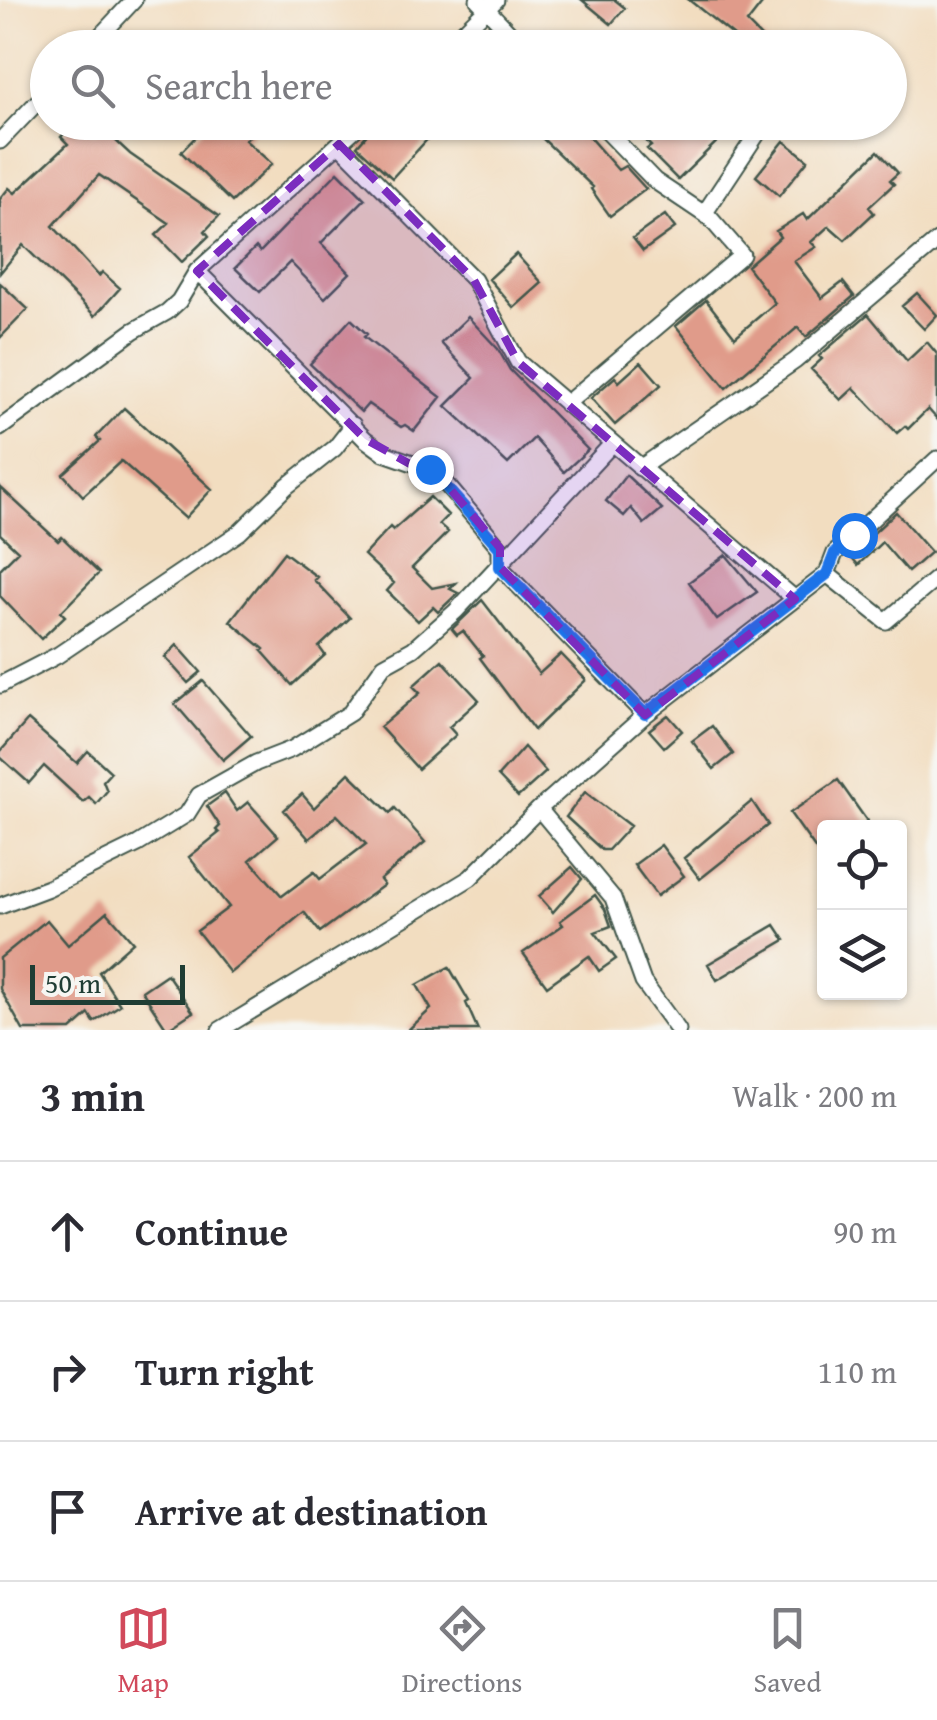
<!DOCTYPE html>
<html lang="en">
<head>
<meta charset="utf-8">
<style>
  :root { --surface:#fff; --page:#f7f7f7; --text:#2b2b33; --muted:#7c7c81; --line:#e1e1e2; --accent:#d1495b }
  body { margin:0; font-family:"Gentium Book Plus",serif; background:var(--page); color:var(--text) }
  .controls { position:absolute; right:30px; bottom:30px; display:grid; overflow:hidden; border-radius:10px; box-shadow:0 2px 8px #0004 }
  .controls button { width:90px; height:90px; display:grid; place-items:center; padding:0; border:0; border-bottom:2px solid var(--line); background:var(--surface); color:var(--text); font:50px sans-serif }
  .scale { position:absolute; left:30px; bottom:25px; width:155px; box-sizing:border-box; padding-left:10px; border:5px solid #1f3d34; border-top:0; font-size:28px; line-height:35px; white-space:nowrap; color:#1f3d34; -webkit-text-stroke:8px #f6f6f2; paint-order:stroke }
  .stop { position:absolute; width:30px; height:30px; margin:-22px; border:8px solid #1a73e8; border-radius:50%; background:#fff }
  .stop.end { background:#1a73e8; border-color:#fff; box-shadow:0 2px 10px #0008 }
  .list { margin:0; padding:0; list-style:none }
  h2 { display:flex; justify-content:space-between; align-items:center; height:130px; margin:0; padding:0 40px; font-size:42px }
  h2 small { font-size:32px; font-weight:400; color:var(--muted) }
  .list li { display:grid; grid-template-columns:65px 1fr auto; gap:30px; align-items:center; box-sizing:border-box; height:140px; padding:0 40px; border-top:2px solid var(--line) }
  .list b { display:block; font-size:38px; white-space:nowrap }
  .list em { font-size:32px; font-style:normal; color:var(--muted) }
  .icon { flex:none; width:55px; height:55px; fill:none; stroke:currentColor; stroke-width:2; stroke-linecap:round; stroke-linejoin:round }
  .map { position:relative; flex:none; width:937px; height:1030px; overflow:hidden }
  .search { position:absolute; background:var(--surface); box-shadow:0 2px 8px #0004; left:30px; right:30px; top:30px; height:110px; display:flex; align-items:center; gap:25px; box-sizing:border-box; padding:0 35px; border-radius:55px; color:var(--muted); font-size:38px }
  .sheet { height:550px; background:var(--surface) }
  nav { display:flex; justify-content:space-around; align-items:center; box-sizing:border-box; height:140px; border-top:2px solid var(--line); background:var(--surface); font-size:28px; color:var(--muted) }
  nav a { display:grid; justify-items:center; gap:5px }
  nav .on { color:var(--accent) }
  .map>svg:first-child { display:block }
  .building { fill:#e09b8a }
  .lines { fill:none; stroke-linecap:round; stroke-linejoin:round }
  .minor-casing { stroke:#3f5549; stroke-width:19 }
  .minor { stroke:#fff; stroke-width:15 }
  .route { stroke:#1a73e8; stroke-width:12 }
  .marked { fill:#7b2cbf; fill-opacity:0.2; stroke:#7b2cbf; stroke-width:8; stroke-dasharray:20 12; stroke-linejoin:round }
</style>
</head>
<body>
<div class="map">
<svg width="937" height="1030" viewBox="0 0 937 1030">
  <rect width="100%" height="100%" fill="#f6f6f2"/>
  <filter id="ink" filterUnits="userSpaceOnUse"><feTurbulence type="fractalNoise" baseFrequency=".01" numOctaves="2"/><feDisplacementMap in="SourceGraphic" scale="20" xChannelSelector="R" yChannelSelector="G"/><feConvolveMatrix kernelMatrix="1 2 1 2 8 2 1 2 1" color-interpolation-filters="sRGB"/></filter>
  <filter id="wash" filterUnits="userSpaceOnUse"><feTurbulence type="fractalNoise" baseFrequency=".0048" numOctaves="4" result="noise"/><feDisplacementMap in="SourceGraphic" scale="40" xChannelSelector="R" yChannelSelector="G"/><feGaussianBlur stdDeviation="2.25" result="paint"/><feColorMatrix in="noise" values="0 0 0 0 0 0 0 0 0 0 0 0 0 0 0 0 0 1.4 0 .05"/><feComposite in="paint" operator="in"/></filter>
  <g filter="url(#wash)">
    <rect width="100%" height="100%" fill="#f2ddc0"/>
    <g id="blocks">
      <path class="building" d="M582,0H615L625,8L611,24Z
        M689,0H765L747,23L772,48H749Z
        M75,122H84L95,133L106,122H110L122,134L116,141L130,154L219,216L205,231L209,236L182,262L156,235L169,223L99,175L53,226L99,276L102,272L120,288L95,316L23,245L0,273V199L9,188L15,193L68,144L61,137Z
        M210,122H263L245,140L272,164L232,202L181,152Z
        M378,122H443L392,178L357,146Z
        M560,122H587L588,127L584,131L618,170L625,166L646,189L610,216L591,189L593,187L543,139Z
        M627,122H737L678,180L647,149L651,146Z
        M784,141L808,160L779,196L756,176Z
        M878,151L898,173L890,180L894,184L869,207L874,213L845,240L829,226L811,242L816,247L794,261L822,298L843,282L854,296L806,337L798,327L726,388L676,326L706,300L735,337L775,303L747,266L780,237L776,231L803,214L807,220Z
        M338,172L365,199L321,243L350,273L325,298L290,262L260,292L235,268L256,247L260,252Z
        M665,215L675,228L643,251L633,238Z
        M516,254L542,283L514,308L489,279Z
        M0,283L28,309L0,338Z
        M917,293L937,315L924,329L902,306Z
        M868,314L907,361L927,342L937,354V419L928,409L908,429L905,426L897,433L854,388L841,400L811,369L822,359L819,356Z
        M468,317L498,349L510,370L588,450L564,472L534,438L508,464L446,406L474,378L441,343Z
        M351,319L367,334L364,337L441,397L414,431L405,425L401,427L368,404L361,412L310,364Z
        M641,362L661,385L615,425L591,398L615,377L619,382Z
        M124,408L212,489L185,518L121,461L83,496L63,474L100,441L96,437Z
        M626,475L662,509L644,524L631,508L624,516L606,501Z
        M0,487L58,541L62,537L99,573L61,612L65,616L41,639L0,596V569L18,551L0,534Z
        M430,497L448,515L439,524L448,532L412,568L432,588L456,583L450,589L458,593L438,612L433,607L418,621L387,591L394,583L364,555L390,527L393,530Z
        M896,512L931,552L908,572L882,542L858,565L850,555Z
        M284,552L317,577L314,580L350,618L319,647L325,655L292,685L262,651L264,649L230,621Z
        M726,555L757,592L717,620L689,582Z
        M482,600L539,674L561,654L586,680L534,730L480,658L483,656L463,631L457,635L452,629Z
        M177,645L201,672L188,683L165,657Z
        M442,660L479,700L449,727L456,735L418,769L380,727L420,693L413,686Z
        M203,681L251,736L223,760L175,704Z
        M668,715L682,731L664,747L649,730Z
        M28,720L77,763L88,751L111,772L103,781L107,791L96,804L89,797L83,802L44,766L29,783L0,757V752Z
        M712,726L733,754L714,769L692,741Z
        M524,747L546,772L518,797L498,776Z
        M349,773L390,813L395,808L425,842L380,880L384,885L320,932L304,912L230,973L197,931L229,907L189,857L219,833L216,830L220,826L207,806L225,793L237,811L248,802L278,836L250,860L282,896L314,872L320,879L366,844L337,815L309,839L284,810L302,794L314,808Z
        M838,780L867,821L857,828H824V861L790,813Z
        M585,792L630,826L608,850H602L566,817Z
        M752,801L768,825L700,879L684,858Z
        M661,845L684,876L657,896L634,865Z
        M572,867L582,879L553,912L539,896Z
        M595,895L605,909L611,926L595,932L616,959L599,971L589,956L547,986L523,953L563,925L560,921Z
        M107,912L133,942L99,972L120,1005L94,1022L89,1014L71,1030H23L0,989V958L47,920L68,945Z
        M775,925L785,940L717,980L708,964Z
        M449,967L469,1001L466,1003L478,1030H408L431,1009L417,985Z
        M167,974L193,1012L167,1029L142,991Z"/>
    </g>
  </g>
  <g filter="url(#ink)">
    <use href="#blocks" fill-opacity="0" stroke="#3f5549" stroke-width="2.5"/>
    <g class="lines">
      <g class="minor-casing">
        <path id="minor" d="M478,0L524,48
          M89,48L134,0
          M446,48L496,0
          M0,141L48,91
          M339,144L474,280L518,362L795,599
          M704,214L765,122
          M197,271L365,439L384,453L430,469L446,484L500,548V567L645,715
          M566,404L742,255L710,218L655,181L598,122
          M0,428L133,331L167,312L179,301L197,271L363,122
          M640,468L795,361L937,241
          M827,574L835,553L937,459
          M0,685L58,655L240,532L287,486L335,448L353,425
          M539,809L613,898L643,982L678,1030
          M0,906L48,888L138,844L187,814L199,795L256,763L292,749L350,713L384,665L413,649L456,611L612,444
          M220,1030L470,878L539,809L645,715L827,574L886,621L937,578"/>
      </g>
      <use href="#minor" class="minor"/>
    </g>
  </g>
  <g class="lines" filter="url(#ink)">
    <path class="route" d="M430,469L500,548V567L645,714L827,574L835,553L854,535"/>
  </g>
  <path class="marked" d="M339,144L474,280L518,362L795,599L645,715L500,567V548L446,484L365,439L197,271Z"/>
</svg>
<div class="controls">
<button><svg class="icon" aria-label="locate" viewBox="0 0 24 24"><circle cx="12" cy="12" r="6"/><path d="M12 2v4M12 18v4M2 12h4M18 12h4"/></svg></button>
<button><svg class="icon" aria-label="layers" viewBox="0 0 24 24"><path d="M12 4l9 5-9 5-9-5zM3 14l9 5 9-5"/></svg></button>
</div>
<div class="scale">50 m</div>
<div class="stop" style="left:854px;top:535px"></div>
<div class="stop end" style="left:430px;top:469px"></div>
<div class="search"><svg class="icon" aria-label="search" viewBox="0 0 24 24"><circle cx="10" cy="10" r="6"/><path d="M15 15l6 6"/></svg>Search here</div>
</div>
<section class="sheet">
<h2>3 min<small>Walk · 200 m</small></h2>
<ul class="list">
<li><svg class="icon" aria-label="ahead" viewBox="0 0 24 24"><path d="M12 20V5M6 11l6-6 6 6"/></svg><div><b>Continue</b></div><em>90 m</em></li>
<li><svg class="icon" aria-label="right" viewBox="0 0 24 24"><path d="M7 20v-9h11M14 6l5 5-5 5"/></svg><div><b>Turn right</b></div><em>110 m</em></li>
<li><svg class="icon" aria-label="arrive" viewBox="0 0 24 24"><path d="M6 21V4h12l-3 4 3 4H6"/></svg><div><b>Arrive at destination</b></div></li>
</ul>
</section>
<nav>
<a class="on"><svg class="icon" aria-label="map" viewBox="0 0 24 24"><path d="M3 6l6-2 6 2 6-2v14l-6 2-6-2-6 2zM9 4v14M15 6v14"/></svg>Map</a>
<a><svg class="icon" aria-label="directions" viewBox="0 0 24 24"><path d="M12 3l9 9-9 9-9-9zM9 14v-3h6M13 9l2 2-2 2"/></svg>Directions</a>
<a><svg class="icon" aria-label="saved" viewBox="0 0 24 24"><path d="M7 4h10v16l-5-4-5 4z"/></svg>Saved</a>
</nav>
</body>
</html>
